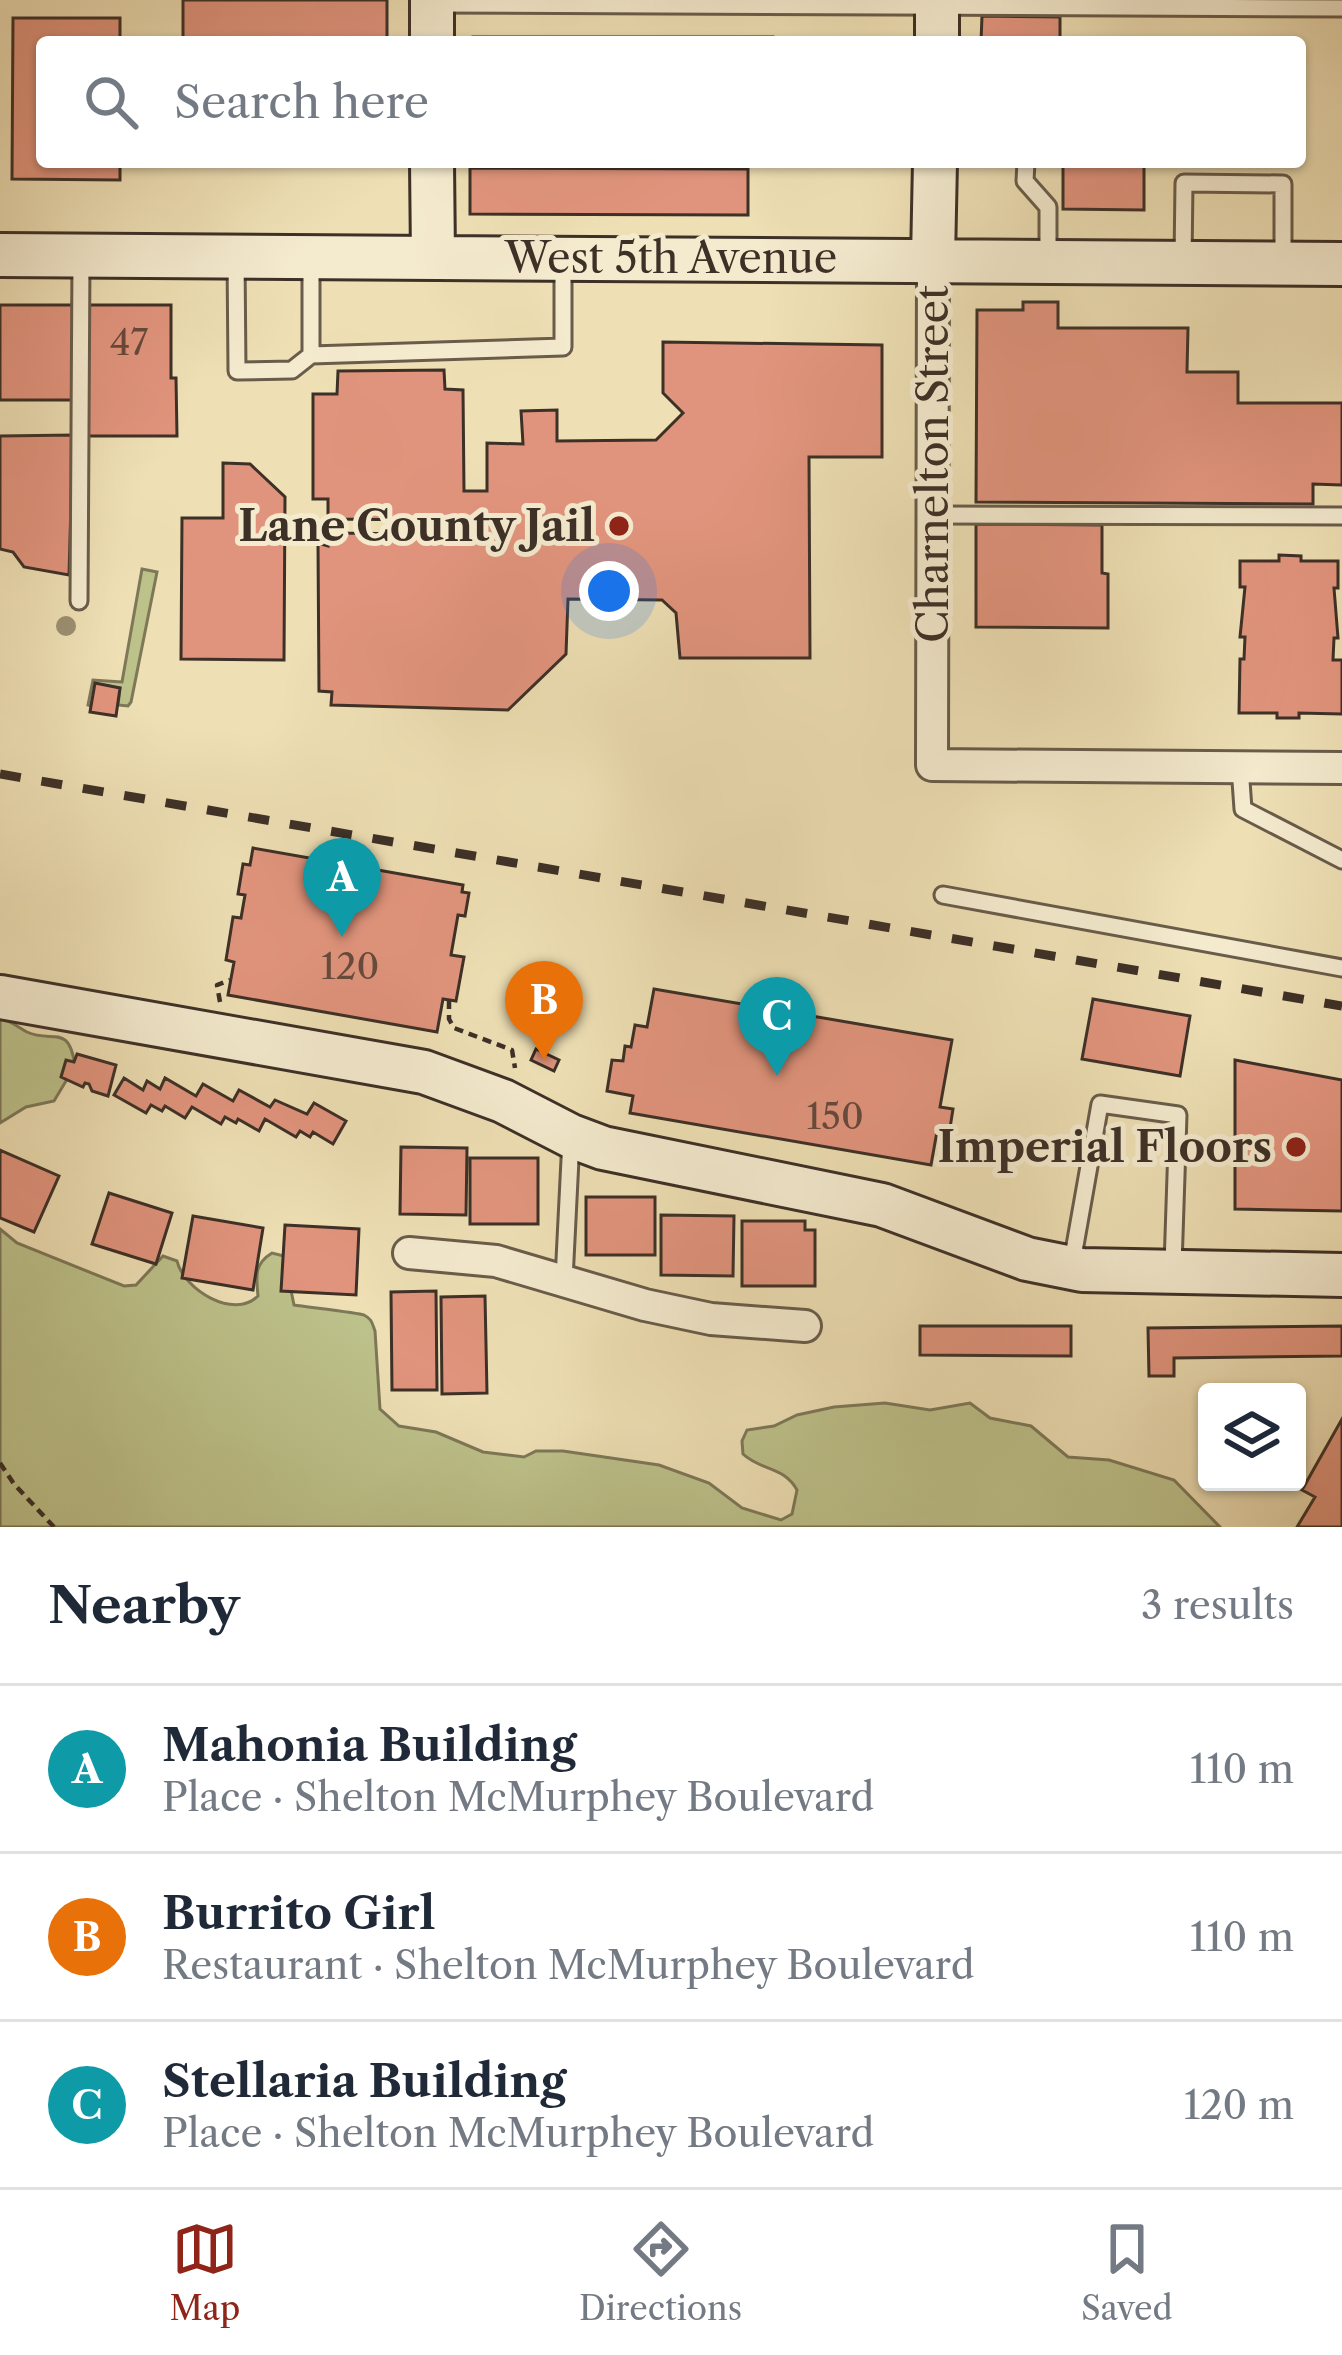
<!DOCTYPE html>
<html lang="en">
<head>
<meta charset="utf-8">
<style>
  :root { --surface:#fff; --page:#f2f2f3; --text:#1f2937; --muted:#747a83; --line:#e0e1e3; --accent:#8f2418 }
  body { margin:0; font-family:"Libre Caslon Text",serif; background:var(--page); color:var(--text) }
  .controls { position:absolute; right:36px; bottom:36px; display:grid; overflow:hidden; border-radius:12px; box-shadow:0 3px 9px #0004 }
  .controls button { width:108px; height:108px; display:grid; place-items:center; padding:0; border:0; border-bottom:3px solid var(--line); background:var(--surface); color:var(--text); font:60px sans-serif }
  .you { position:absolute; left:609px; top:591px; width:42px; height:42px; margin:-30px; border:9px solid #fff; border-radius:50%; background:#1a73e8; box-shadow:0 0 0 18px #1a73e833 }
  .badge { display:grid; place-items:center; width:78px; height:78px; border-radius:50%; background:var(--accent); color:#fff; font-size:39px; font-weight:700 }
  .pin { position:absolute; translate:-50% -99px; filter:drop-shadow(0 3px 6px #0008) }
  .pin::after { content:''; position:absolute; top:63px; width:42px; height:36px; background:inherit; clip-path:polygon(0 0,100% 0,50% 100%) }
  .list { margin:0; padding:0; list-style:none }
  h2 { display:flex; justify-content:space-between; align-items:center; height:156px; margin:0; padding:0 48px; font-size:51px }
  h2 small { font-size:39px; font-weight:400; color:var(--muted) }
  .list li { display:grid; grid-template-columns:78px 1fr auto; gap:36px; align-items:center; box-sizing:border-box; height:168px; padding:0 48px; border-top:3px solid var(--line) }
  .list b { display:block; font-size:45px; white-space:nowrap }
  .list p { margin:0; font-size:39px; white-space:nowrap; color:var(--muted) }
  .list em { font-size:39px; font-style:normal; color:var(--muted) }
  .icon { flex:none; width:66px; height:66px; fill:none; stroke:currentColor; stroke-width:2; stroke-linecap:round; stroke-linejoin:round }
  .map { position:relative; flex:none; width:1342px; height:1527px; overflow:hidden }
  .search { position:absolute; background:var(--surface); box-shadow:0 3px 9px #0004; left:36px; right:36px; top:36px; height:132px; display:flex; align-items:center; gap:30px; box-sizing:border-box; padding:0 42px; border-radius:12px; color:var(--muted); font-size:45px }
  .sheet { height:660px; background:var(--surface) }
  nav { display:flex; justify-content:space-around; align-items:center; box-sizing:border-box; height:168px; border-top:3px solid var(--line); background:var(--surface); font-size:33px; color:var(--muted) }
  nav a { display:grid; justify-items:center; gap:6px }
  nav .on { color:var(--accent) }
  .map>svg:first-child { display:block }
  .green { fill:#bdc18a; stroke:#7d7858; stroke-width:3 }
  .building { fill:#e1947d; stroke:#3d3027; stroke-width:3 }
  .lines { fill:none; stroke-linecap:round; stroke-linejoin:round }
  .lane-casing { stroke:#695c4a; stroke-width:21 }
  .street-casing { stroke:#695c4a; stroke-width:36 }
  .secondary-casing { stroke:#3d3027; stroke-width:48 }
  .path { stroke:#3d3027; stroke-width:4.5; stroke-dasharray:9 6; stroke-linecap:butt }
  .lane { stroke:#f4eace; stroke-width:15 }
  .street { stroke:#f4eace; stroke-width:30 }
  .secondary { stroke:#f4eace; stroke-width:42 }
  .rail { stroke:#3d3027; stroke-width:9; stroke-dasharray:21 21; stroke-linecap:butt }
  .tree { fill:#9b8f71 }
  .poi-dot { fill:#8f2418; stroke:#f4eace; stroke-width:4.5 }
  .labels { text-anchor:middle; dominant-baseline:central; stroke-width:10; stroke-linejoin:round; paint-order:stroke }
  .number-label { font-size:36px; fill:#66493c }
  .street-label { font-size:42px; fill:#3d3027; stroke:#f4eace }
  .poi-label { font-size:42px; font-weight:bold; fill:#3d3027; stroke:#f4eace; text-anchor:end }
</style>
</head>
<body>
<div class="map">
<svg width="1342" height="1527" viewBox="0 0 1342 1527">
  <rect width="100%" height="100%" fill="#eedfb4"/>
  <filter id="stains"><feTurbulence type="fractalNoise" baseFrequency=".00167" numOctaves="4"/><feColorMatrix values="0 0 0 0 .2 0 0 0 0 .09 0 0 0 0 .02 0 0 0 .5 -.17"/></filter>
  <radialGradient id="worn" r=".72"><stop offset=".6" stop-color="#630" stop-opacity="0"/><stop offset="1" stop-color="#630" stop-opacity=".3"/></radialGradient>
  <path class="green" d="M142,569L157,572L131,702L128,706L118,705L120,688L96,684L91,706L88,705L93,680L122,682Z
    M0,1019C12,1021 16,1026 27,1032C52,1044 69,1022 75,1066L54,1101L26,1107L0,1123Z
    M0,1229L17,1243L124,1286L136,1285L163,1256L177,1261C184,1290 234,1320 258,1296C256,1276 254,1264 272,1253L284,1256L294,1305C307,1307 359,1313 364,1315C372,1319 372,1323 375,1331L380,1409L399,1426L436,1432L483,1452L524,1457L536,1451H563L659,1465L709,1483L742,1508L781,1520L792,1514L797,1490C784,1466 761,1471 743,1454L742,1441L747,1430L774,1426L797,1415L834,1407L885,1403L930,1410L970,1403L990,1418L1031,1426L1068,1457L1109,1460L1174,1480L1220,1527H0Z"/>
  <path class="building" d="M183,0H387V42H183Z
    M982,16L1060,17V42H981Z
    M13,18H120V39H183V42H42V162H120V180L12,179Z
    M473,37H773V42H473Z
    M1063,162H1144V210L1063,209Z
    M470,168L748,169V215L470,214Z
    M1023,302H1058V328H1188L1187,372H1238V403H1342V485L1313,484V504L976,502L977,310H1023Z
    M0,305H75V400H0Z
    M87,305H171V378H176L177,436H88Z
    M663,342L882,345V457H809L810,658H680L676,613L662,600L568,599L566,654L508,710L331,705L332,692L319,691L318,543L328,546V533L430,534V520L328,519V499H313V394H337L338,371L444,370L445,389L463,390L464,491H487V443L523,444L521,411L557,410V441L656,440L683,413L663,393Z
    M73,435L69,575L24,567L13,552L0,549V436Z
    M223,463L250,464L285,497L284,660L181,659L182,518H223Z
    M976,524L1102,525V573L1108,574V628L976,627Z
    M1279,555L1301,556V561H1338V588H1334L1338,638H1334L1333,660H1342V714L1299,713V718H1277V713H1239L1240,659H1244L1245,637H1240L1245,587H1240V561H1279Z
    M95,683L120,688L116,716L90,712Z
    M253,848L463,885L462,892L469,893L465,916L458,915L451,955L464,957L456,1001L443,999L437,1032L228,995L234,962L226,960L233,917L241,918L245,895L238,894L243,864L250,865Z
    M654,989L952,1040L940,1107L953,1109L950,1128L938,1126L931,1165L630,1113L633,1096L607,1091L612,1060L623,1061L625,1046L631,1047L635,1025L647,1027Z
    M1093,999L1190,1016L1180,1076L1082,1059Z
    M536,1049L559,1060L554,1071L531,1060Z
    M77,1054L116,1065L108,1096L92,1091L89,1084L85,1083L83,1087L61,1077L66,1060L74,1062Z
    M1235,1060L1342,1080V1211L1235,1209Z
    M124,1078L143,1090L147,1081L160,1089L165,1078L196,1096L203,1084L233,1101L239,1090L270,1107L275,1100L307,1114L314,1103L346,1121L333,1144L313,1132L310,1137L300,1131L296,1137L265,1119L259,1131L238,1119L236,1123L225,1117L221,1124L192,1107L185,1118L165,1106L162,1111L151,1105L146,1113L114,1095Z
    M401,1147L467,1148L466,1215L400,1214Z
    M0,1150L59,1176L34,1232L0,1218Z
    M470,1158H538V1224H470Z
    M109,1193L172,1213L156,1264L92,1244Z
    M586,1197H655V1255H586Z
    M661,1215L734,1216L733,1276L661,1275Z
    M193,1216L263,1228L253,1290L182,1278Z
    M742,1221H805V1230H815V1286H742Z
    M285,1225L359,1229L356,1295L281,1291Z
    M436,1291L437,1390H392L391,1292Z
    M485,1296L487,1393L442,1394L441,1297Z
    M920,1326H1071V1356L920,1355Z
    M1342,1326V1356L1174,1358V1376H1149L1148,1328Z
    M1342,1419V1527H1297L1315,1497L1302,1490Z"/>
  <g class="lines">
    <g class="lane-casing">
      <path id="lane" d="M435,4L1342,8
        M1026,162L1025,181L1048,207V259
        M236,258L237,371L292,370L311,355L563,347V263
        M311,262V355
        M1183,262L1184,183L1283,184V259
        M933,515L1342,516
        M79,601L81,258
        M1240,767L1243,809L1342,860
        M943,895L1342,968
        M1071,1268L1100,1104L1178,1115L1173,1266
        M564,1280L571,1139"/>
    </g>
    <g class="street-casing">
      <path id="street" d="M933,259L932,765L1342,768
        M409,1253L496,1261L645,1305L711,1319L805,1326"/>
    </g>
    <g class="secondary-casing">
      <path id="secondary" d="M432,0V42
        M937,42V0
        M432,162L433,257
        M0,255L1342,264
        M933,259L935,162
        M0,997L424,1072L503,1101L571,1136L603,1148L882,1205L1027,1259L1082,1270L1342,1275"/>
    </g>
    <path class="path" d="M449,1000V1019L454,1028L512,1050L515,1068
      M220,1002L217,985L230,980
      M0,1463L14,1484L54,1527"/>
    <use href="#lane" class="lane"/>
    <use href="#street" class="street"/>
    <use href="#secondary" class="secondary"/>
    <path class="rail" d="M0,774L1342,1006"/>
  </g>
  <circle class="tree" cx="66" cy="626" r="10"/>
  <g class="poi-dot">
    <circle cx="619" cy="526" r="12"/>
    <circle cx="1296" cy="1147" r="12"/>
  </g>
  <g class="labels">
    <g class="number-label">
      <text x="129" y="342">47</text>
      <text x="350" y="966">120</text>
      <text x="835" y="1116">150</text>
    </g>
    <g class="street-label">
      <text x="671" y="258">West 5th Avenue</text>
      <text transform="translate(933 464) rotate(-90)">Charnelton Street</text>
    </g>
    <g class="poi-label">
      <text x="595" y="526">Lane County Jail</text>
      <text x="1272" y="1147">Imperial Floors</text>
    </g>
  </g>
  <rect width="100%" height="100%" filter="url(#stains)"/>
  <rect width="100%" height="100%" fill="url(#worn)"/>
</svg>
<div class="controls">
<button><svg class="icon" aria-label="layers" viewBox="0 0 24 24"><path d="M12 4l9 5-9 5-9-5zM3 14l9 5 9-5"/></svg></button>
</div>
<div class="you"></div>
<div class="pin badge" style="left:342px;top:937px;background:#0f9aa8">A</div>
<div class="pin badge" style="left:544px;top:1060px;background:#e8710a">B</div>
<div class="pin badge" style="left:777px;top:1076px;background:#0f9aa8">C</div>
<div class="search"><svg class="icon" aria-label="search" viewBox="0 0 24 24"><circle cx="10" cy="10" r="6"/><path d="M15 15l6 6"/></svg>Search here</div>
</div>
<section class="sheet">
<h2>Nearby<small>3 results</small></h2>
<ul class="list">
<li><span class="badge" style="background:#0f9aa8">A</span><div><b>Mahonia Building</b><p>Place · Shelton McMurphey Boulevard</p></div><em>110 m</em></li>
<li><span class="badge" style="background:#e8710a">B</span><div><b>Burrito Girl</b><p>Restaurant · Shelton McMurphey Boulevard</p></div><em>110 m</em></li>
<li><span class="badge" style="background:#0f9aa8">C</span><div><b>Stellaria Building</b><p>Place · Shelton McMurphey Boulevard</p></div><em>120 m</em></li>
</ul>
</section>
<nav>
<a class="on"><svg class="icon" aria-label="map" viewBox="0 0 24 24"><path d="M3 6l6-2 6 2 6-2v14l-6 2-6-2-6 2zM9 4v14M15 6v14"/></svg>Map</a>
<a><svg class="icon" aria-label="directions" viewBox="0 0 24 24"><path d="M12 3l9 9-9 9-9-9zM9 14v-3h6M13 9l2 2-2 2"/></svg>Directions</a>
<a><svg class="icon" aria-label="saved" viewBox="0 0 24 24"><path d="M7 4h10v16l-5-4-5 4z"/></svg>Saved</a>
</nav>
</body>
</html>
